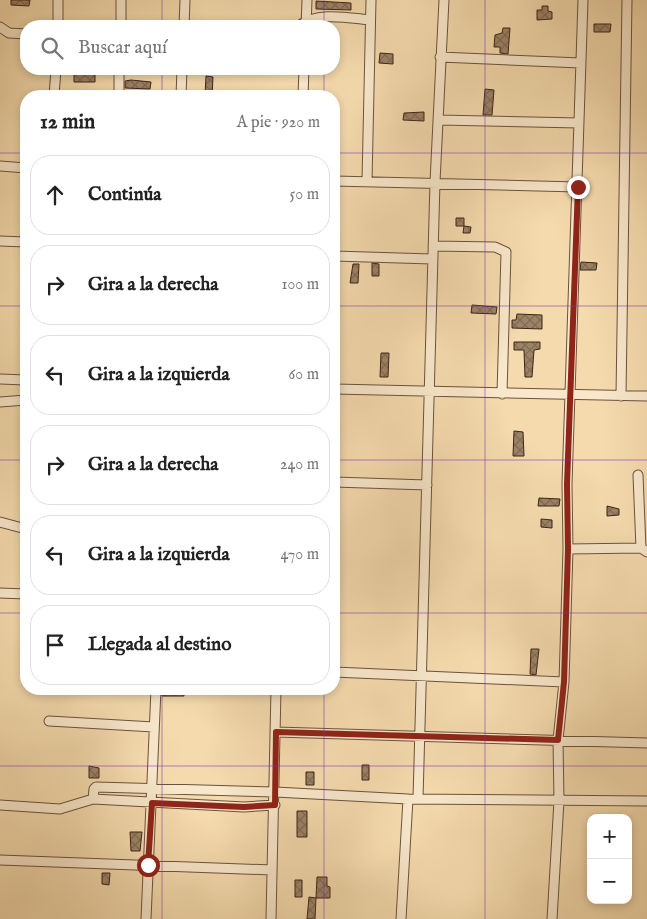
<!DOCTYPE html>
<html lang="es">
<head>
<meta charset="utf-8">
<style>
  :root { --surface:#fff; --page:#f6f6f6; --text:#222; --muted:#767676; --line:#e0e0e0 }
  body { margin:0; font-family:"IM FELL English",serif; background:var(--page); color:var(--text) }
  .controls { position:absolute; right:15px; bottom:15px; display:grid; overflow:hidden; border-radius:10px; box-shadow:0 2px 8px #0003 }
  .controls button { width:45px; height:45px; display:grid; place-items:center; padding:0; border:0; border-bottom:1px solid var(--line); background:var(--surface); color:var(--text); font:25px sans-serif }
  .stop { position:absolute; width:15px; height:15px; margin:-11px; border:4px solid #8f2418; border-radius:50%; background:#fff }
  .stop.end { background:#8f2418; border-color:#fff; box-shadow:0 1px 5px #0008 }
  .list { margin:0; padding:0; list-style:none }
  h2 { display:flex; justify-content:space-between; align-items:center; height:65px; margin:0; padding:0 20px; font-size:21px }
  h2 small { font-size:16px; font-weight:400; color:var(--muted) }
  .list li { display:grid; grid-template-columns:32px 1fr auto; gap:15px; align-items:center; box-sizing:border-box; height:80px; margin:0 10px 10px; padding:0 10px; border:1px solid var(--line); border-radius:20px }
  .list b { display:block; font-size:19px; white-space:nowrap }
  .list em { font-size:16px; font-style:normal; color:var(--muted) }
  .icon { flex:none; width:28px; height:28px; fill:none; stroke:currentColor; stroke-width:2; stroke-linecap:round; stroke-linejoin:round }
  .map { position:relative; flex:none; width:647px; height:919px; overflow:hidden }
  .search { position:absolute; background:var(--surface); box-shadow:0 2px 8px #0003; left:20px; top:20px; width:320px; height:55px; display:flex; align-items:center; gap:12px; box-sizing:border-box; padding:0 18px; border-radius:20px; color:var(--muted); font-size:19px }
  .panel { position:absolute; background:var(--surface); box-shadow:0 2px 8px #0003; left:20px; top:90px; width:320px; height:605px; border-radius:20px }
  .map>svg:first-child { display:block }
  .building { fill:url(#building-cross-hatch); stroke:#3d2419 }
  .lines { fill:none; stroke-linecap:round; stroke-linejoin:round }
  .street-casing { stroke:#6b523e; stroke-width:11 }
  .street { stroke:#f8e7ca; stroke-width:9 }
  .route { stroke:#8f2418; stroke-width:6 }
  .grid { fill:none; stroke:#7b2cbf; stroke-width:1; stroke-opacity:0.55 }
</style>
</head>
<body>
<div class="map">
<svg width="647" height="919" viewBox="0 0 647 919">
  <defs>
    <pattern id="building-cross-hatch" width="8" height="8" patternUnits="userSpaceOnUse" patternTransform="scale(1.25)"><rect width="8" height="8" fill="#9c8366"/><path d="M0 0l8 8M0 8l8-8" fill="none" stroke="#806b53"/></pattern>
  </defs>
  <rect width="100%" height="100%" fill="#f4daad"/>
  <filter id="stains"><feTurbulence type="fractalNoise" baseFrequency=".004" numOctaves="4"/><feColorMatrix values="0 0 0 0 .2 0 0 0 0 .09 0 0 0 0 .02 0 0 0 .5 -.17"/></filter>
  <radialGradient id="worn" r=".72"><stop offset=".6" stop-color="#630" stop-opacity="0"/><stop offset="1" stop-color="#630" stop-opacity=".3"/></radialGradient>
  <path class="building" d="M11,0H30L29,6L11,5Z
    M316,1L351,3V10L316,9Z
    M542,6H548V11L552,12V19L537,20V10H542Z
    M594,24H611L610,32H594Z
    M503,28H510L508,54L500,53V47H494L495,35L502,33Z
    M380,53L393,54V64L379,63Z
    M74,73L95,74V82H74Z
    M206,76L213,77L212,96L205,95Z
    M131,80L151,82L150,89L125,88V81Z
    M485,89L494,90L492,115H483Z
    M424,112V121L403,120L404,113Z
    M456,218H464V226L471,227L470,233H463L464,226H456Z
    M581,262L597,263L596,270H580Z
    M372,263L379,264V276H372Z
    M353,264H359L358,283H350Z
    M472,305L497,307L496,314L471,313Z
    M517,314L542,315V329L512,328V320H516Z
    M514,342H540V349L534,350L532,377H525L524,350H514Z
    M381,353H389L388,377H380Z
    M514,431L523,432L524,456H513Z
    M539,498L560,499L559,506H538Z
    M607,506L619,509V515L607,516Z
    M541,519L552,520V528L541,527Z
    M531,649H539L536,675L530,674Z
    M162,689H184V696H162Z
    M362,765H369V780H362Z
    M89,766L99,768V778H89Z
    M306,772H314V785H306Z
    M297,811H307V837H297Z
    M130,832H142L140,851H131Z
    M102,873H110L109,885L102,884Z
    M317,877H327V886L330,887V898H316Z
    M295,880H302V897H295Z
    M309,897L316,898L315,919H307Z"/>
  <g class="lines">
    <g class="street-casing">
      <path id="street" d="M58,26V0
        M121,26V0
        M184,26L185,0
        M299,26C317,11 349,18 370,20
        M306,26L307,0
        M0,27L9,33L26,34
        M440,57L581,63
        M54,96L56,69
        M119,96V69
        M181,96L182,69
        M303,96L304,69
        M439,120L579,123
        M0,166L26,168
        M334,181L578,187
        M367,181L371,0
        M0,241L26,242
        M433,246L495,247L506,252L502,394
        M334,256L432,259
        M0,379L26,380
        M334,389L647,396
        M621,396L627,0
        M0,402L26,400
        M638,475L641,548
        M334,482L427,485
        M0,522L26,529
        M568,549L641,548L647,552
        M0,593L26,594
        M334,672L564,682
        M49,721L154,727
        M276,732L647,743
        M418,799L435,182L444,0
        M0,805L60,809L93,799
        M275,805L244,807L93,799L94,789L96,787L275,792L408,799L647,801
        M0,860L272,870
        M146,919L156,689
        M271,919L276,689
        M401,919L408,799
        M552,919L559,801L558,740L564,682L568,549L567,484L583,0"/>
    </g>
    <use href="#street" class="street"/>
  </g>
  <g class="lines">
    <path class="route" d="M148,865L152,803L244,807L275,805L276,732L558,740L564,682L568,549L567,484L578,187"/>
  </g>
  <path class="grid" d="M162,0V26M324,0V26M485,0V919M162,69V96M324,69V96M0,153H26M334,153H647M0,306H26M334,306H647M0,460H26M334,460H647M0,613H26M334,613H647M162,689V919M324,689V919M0,766H647"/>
  <rect width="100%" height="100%" filter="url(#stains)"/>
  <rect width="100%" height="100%" fill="url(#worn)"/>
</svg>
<div class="controls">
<button>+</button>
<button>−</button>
</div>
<div class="stop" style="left:148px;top:865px"></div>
<div class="stop end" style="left:578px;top:187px"></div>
<div class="search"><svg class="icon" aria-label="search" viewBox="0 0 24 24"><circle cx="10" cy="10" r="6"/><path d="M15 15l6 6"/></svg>Buscar aquí</div>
<section class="panel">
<h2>12 min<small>A pie · 920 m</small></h2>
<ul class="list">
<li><svg class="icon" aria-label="ahead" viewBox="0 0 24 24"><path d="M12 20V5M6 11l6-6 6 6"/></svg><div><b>Continúa</b></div><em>50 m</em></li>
<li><svg class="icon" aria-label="right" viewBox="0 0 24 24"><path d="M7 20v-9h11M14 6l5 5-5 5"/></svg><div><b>Gira a la derecha</b></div><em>100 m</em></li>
<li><svg class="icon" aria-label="left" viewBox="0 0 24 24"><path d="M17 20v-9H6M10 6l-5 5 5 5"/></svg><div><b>Gira a la izquierda</b></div><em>60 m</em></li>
<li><svg class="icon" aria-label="right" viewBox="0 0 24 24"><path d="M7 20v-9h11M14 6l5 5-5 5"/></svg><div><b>Gira a la derecha</b></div><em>240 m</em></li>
<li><svg class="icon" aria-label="left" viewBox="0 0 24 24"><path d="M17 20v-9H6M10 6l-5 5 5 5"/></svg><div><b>Gira a la izquierda</b></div><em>470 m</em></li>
<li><svg class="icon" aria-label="arrive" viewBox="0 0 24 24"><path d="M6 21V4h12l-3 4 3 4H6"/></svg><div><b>Llegada al destino</b></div></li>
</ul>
</section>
</div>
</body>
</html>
